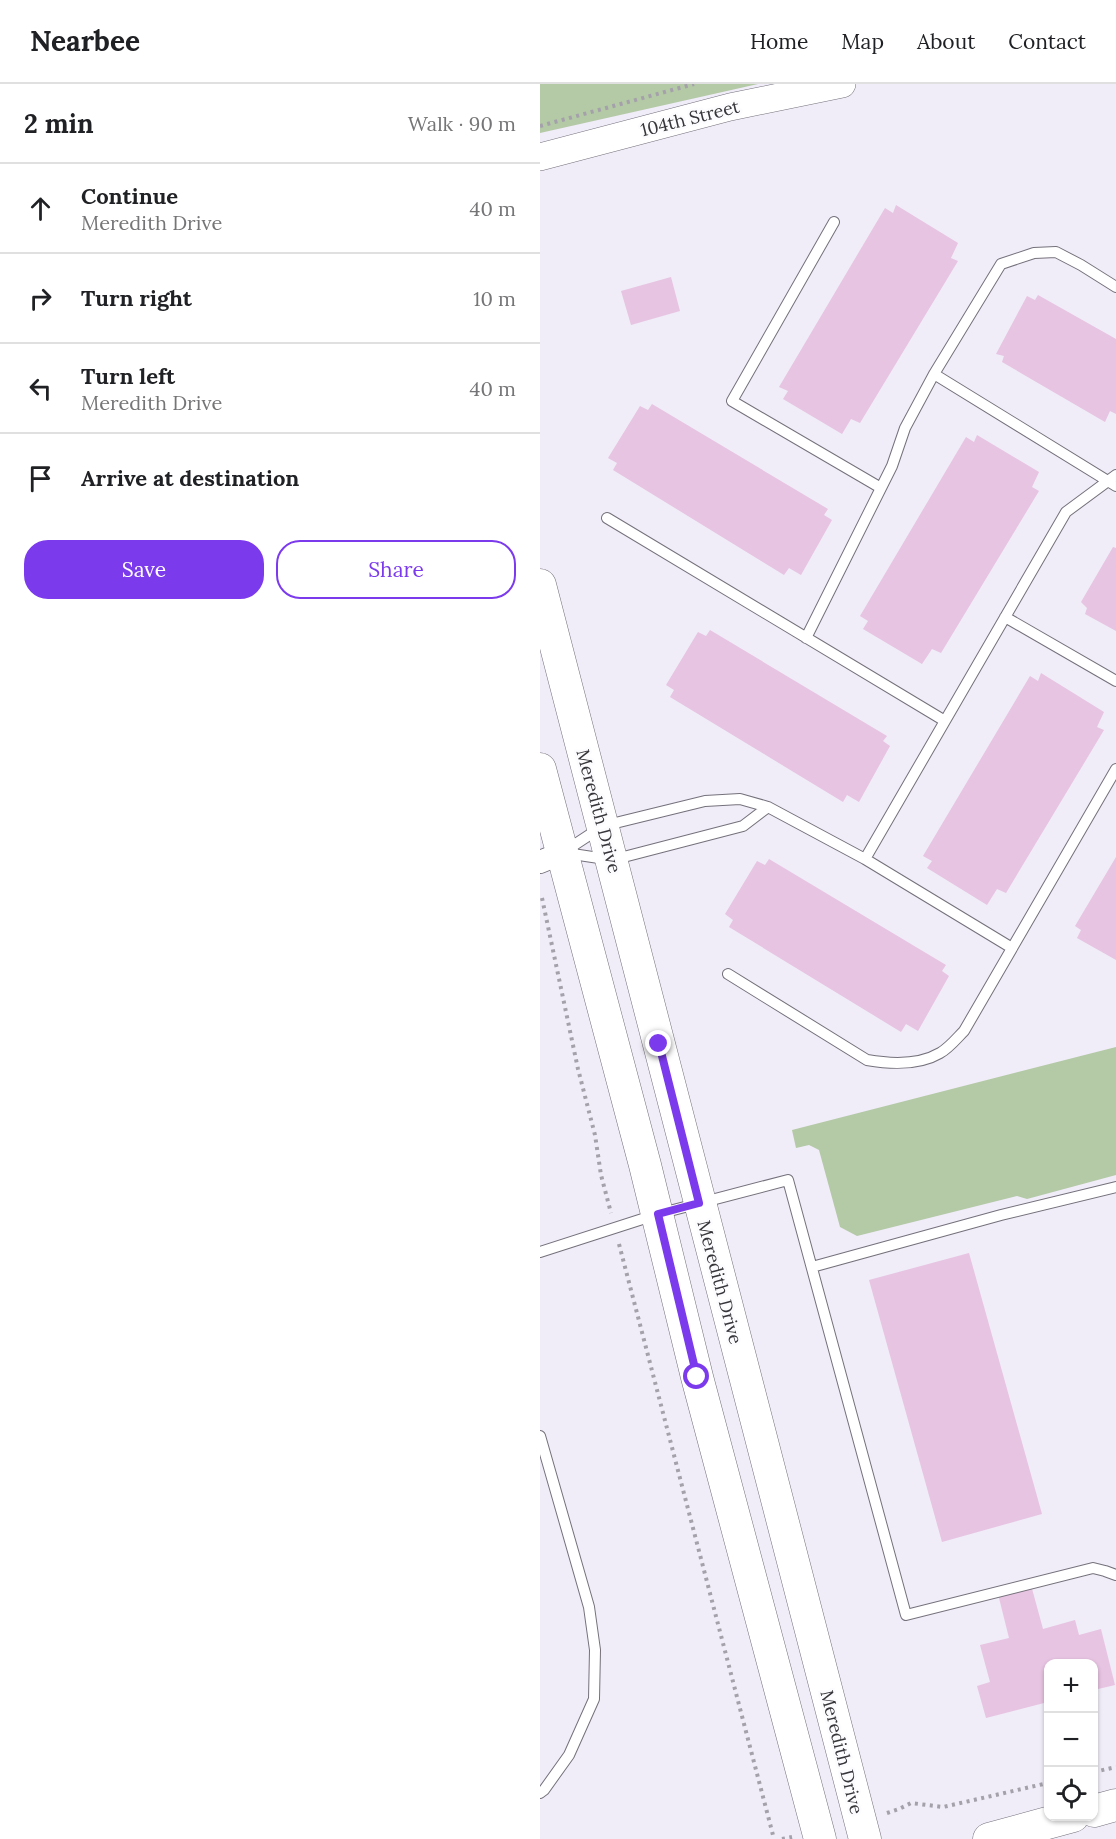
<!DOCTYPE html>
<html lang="en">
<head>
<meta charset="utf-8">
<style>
  :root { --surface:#fff; --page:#f6f6f6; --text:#202124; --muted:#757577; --line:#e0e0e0; --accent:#7c3aed }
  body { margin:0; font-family:Lora,serif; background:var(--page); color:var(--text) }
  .controls { position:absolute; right:18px; bottom:18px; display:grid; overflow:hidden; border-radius:12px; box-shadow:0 2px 4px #0004 }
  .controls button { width:54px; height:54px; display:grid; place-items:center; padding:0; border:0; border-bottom:2px solid var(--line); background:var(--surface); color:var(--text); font:30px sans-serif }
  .stop { position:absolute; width:18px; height:18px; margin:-14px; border:4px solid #7c3aed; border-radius:50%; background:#fff }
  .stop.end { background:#7c3aed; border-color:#fff; box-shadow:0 2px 6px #0008 }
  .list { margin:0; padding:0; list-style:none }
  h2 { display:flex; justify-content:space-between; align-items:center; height:78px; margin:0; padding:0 24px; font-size:26px }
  h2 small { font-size:20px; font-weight:400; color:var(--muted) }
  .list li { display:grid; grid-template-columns:39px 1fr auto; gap:18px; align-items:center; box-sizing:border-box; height:90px; padding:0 24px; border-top:2px solid var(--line) }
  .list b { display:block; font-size:22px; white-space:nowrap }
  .list p { margin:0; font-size:20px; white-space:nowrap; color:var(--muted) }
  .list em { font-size:20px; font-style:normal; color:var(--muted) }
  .actions { display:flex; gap:12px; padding:18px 24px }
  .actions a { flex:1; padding:14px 0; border:2px solid var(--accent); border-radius:24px; text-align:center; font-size:21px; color:var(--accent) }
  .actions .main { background:var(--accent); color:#fff }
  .icon { flex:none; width:33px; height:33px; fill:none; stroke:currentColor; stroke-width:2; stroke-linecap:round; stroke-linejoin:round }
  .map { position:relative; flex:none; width:576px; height:1755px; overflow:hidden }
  header { display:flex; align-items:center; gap:36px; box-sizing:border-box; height:84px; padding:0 30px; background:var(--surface); border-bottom:2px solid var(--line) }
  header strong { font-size:28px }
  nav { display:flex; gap:33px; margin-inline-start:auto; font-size:21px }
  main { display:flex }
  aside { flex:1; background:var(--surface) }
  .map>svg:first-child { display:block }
  .green { fill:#b4c9a6 }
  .building { fill:#e7c4e2 }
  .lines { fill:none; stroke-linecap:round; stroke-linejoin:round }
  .service-casing { stroke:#75717b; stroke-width:12 }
  .minor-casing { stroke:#75717b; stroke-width:24 }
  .tertiary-casing { stroke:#75717b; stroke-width:28 }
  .secondary-casing { stroke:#75717b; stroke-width:33 }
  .path { stroke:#a4a1aa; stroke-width:4; stroke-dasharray:3 4.5; stroke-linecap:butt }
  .service { stroke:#fff; stroke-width:10 }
  .minor { stroke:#fff; stroke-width:22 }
  .tertiary { stroke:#fff; stroke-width:27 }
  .secondary { stroke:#fff; stroke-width:32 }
  .route { stroke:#7c3aed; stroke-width:8 }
  .labels { text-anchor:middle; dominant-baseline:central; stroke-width:5; stroke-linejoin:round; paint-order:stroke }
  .street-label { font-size:18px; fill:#37363a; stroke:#fcfbfe }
</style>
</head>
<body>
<header>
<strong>Nearbee</strong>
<nav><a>Home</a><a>Map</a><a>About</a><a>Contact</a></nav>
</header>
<main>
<aside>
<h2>2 min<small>Walk · 90 m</small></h2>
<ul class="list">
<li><svg class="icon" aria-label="ahead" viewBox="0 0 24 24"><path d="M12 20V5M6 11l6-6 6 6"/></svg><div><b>Continue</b><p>Meredith Drive</p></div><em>40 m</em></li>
<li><svg class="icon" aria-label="right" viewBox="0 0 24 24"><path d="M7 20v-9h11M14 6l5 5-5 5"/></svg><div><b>Turn right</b></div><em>10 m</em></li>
<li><svg class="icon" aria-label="left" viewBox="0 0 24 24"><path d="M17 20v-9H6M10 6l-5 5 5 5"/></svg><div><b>Turn left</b><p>Meredith Drive</p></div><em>40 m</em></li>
<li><svg class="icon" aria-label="arrive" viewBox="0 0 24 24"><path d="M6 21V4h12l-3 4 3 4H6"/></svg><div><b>Arrive at destination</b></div></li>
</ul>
<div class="actions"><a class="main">Save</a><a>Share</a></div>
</aside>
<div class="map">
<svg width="576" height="1755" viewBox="0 0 576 1755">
  <rect width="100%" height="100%" fill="#f0ecf8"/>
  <path class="green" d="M0,0H218L0,49Z
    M576,963V1091L487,1115L477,1112L317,1152L300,1143L279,1066L269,1061L256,1064L252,1046Z"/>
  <path class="building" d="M356,121L418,159L411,174L418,177L320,339L311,335L302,350L243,315L248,307L239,303L345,124L353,129Z
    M131,193L140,227L91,241L81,207Z
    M498,211L576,255V330L570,327L565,338L462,278L464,272L456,270L487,212L495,216Z
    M112,320L288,425L284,431L292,436L261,491L249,484L244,491L73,386L77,379L68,374L100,322L108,326Z
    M437,351L499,388L492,403L499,407L401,569L392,565L382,580L323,545L328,537L320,532L426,353L434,358Z
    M573,463L576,464V547L545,530L547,524L541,518Z
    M170,546L347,652L343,657L350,662L319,718L307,711L303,718L130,613L134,606L126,601L158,548L166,552Z
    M501,589L564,628L557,643L564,646L466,809L457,805L447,821L387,784L392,777L383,772L490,592L498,597Z
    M576,773V876L537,854L541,846L535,842Z
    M229,775L406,881L402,887L409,892L378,947L366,940L361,948L189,843L193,836L185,830L217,777L225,781Z
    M429,1169L502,1430L402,1458L329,1196Z
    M491,1501L503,1545L535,1536L539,1551L561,1545L575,1601L554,1606V1580H508V1618L446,1634L437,1602L450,1598L440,1561L469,1554L458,1510Z"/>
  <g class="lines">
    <g class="service-casing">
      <path id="service" d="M294,138L192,317L341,404
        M394,290L576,402
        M67,434L405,637
        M465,533L576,597
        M266,554L352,382L365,344L394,290L461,180L494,169L516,168L541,181L576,203
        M25,767L63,742L165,717L200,715L228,723L325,775L472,864
        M26,769L72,776L203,742L228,723
        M325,775L526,428L576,391
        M188,890L327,976C350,980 378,982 400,969C409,964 417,954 424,947L576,685
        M0,1168L118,1130L248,1096L366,1531L553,1484L565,1487L576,1491
        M272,1183L461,1131L576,1103
        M0,1352L49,1523L55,1566L54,1615L29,1671L4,1706L0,1709"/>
    </g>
    <g class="minor-casing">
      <path id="minor" d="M0,778L22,769"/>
    </g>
    <g class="tertiary-casing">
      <path id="tertiary" d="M0,73L190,23L302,0"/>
    </g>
    <g class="secondary-casing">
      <path id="secondary" d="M0,501L325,1755
        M0,685L105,1081L157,1293L280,1755
        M554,1727L576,1721
        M449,1755L533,1732"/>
    </g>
    <path class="path" d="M0,42L154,0
      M2,814L38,985L55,1051L61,1091L71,1129
      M79,1160L234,1755
      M554,1688L576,1683
      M347,1729L359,1725L371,1719L403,1723L508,1699
      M242,1755L252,1753"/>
    <use href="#service" class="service"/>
    <use href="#minor" class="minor"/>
    <use href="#tertiary" class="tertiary"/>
    <use href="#secondary" class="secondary"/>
  </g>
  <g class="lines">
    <path class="route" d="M119,960L159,1119L118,1130L157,1293"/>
  </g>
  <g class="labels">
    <g class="street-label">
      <text transform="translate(150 34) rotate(-14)">104th Street</text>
      <text transform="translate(59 727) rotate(75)">Meredith Drive</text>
      <text transform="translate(180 1198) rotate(75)">Meredith Drive</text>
      <text transform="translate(302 1668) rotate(76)">Meredith Drive</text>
    </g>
  </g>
</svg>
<div class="controls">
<button>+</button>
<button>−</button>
<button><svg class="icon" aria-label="locate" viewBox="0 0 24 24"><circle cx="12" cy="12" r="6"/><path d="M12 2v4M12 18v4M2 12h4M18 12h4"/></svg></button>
</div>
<div class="stop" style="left:157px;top:1293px"></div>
<div class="stop end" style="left:119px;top:960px"></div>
</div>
</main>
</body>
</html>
